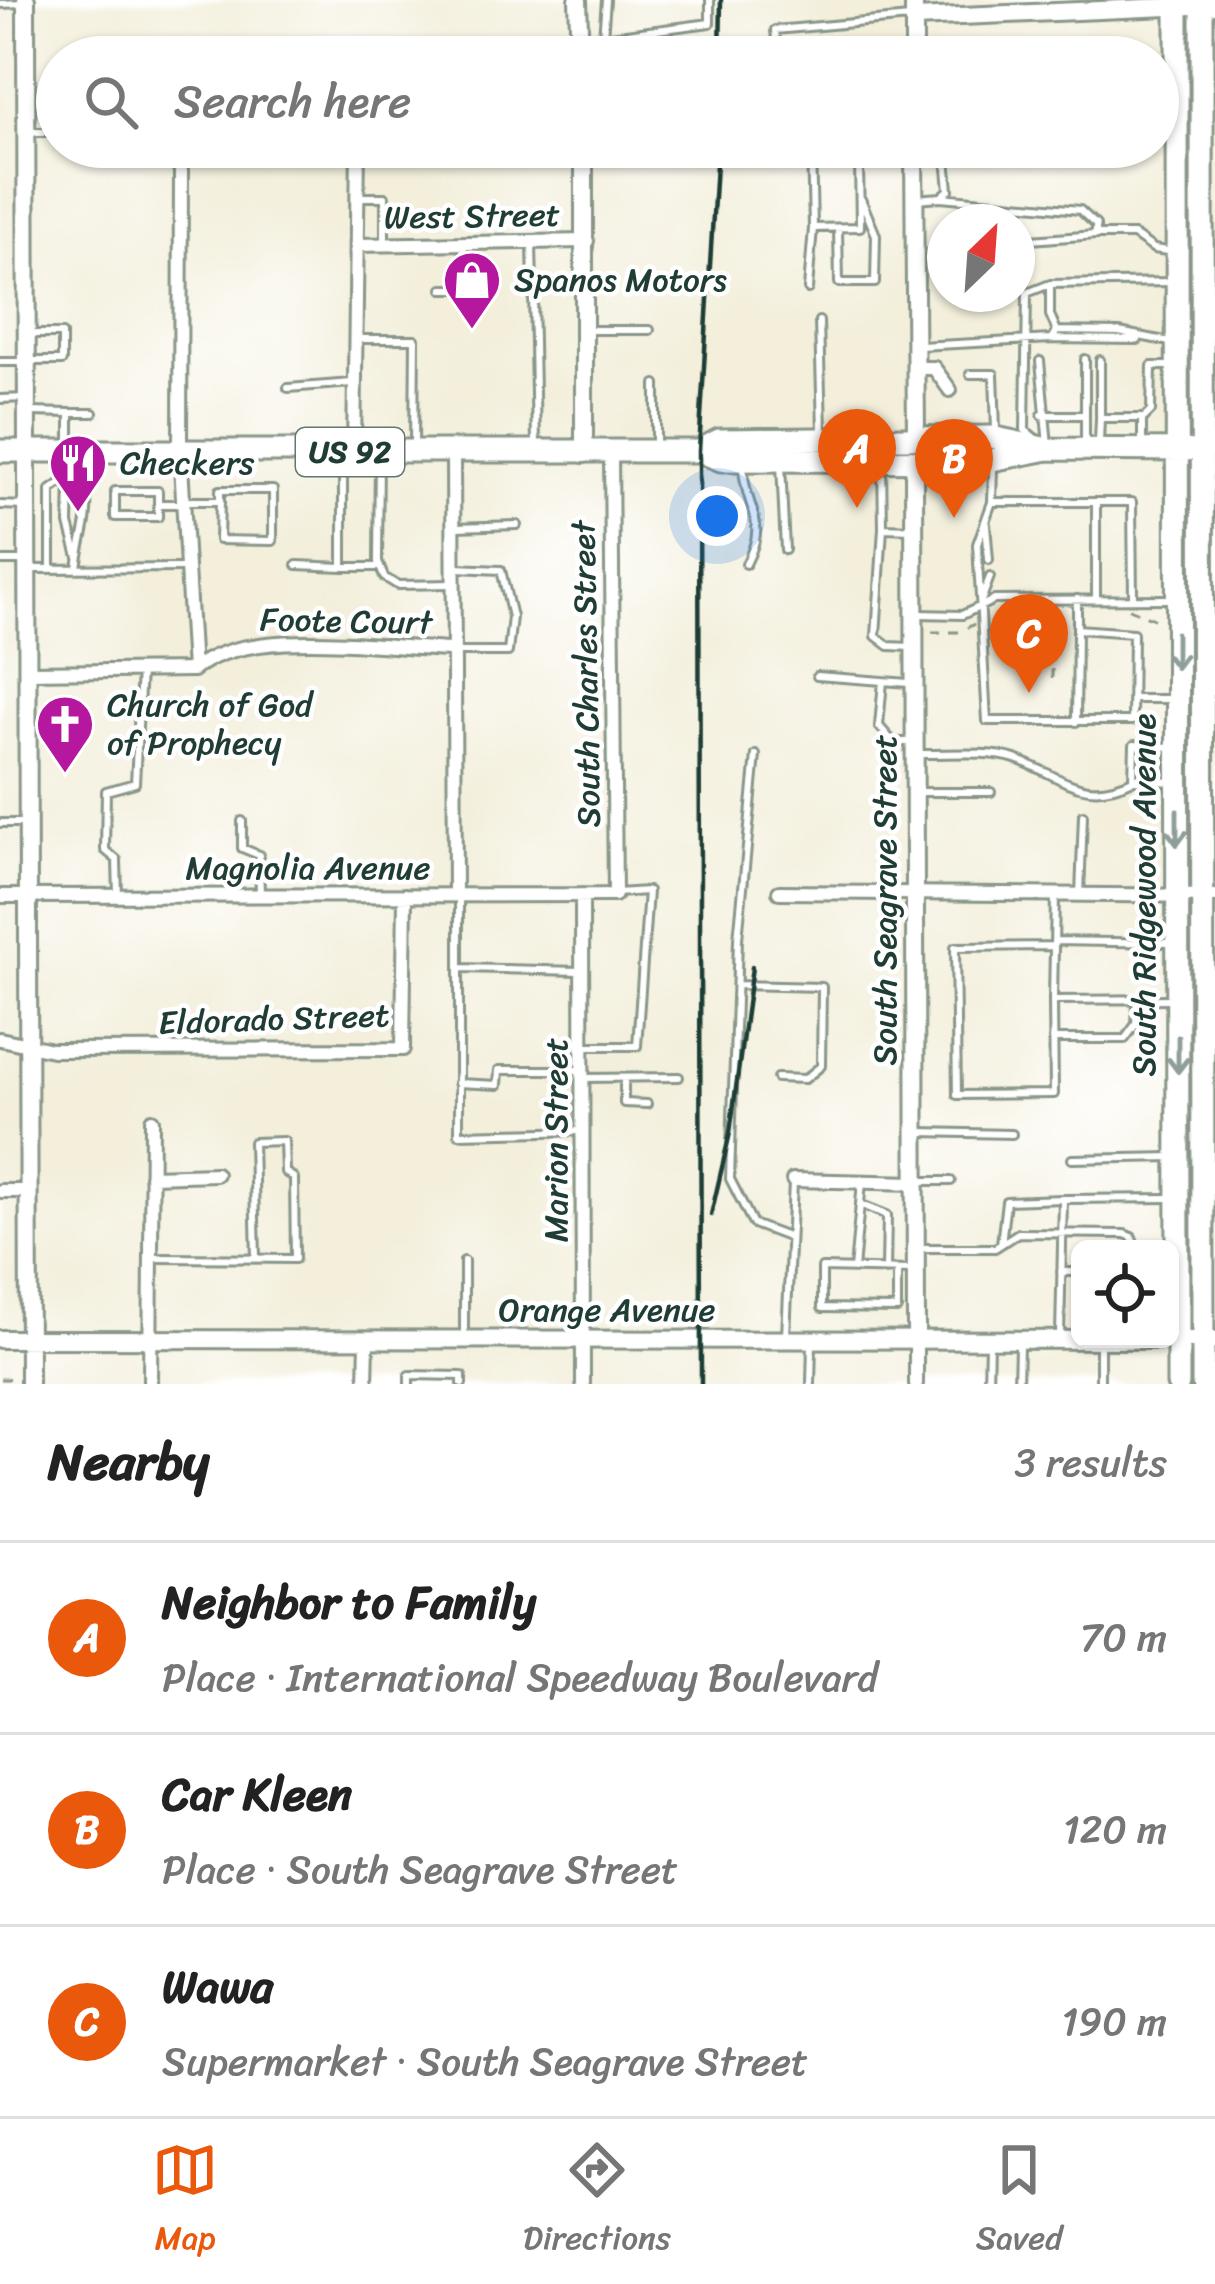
<!DOCTYPE html>
<html lang="en">
<head>
<meta charset="utf-8">
<style>
  :root { --surface:#fff; --page:#f2f2f2; --text:#222; --muted:#767676; --line:#e0e0e0; --accent:#ea580c }
  body { margin:0; font-family:Sriracha,sans-serif; background:var(--page); color:var(--text) }
  .controls { position:absolute; right:36px; bottom:36px; display:grid; overflow:hidden; border-radius:18px; box-shadow:0 3px 9px #0004 }
  .controls button { width:108px; height:108px; display:grid; place-items:center; padding:0; border:0; border-bottom:3px solid var(--line); background:var(--surface); color:var(--text); font:60px sans-serif }
  .compass { position:absolute; left:927px; top:204px; width:108px; height:108px; border-radius:50%; background:var(--surface); box-shadow:0 3px 9px #0004; rotate:25deg }
  .you { position:absolute; left:717px; top:516px; width:42px; height:42px; margin:-30px; border:9px solid #fff; border-radius:50%; background:#1a73e8; box-shadow:0 0 0 18px #1a73e833 }
  .badge { display:grid; place-items:center; width:78px; height:78px; border-radius:50%; background:var(--accent); color:#fff; font-size:39px; font-weight:700 }
  .pin { position:absolute; translate:-50% -99px; filter:drop-shadow(0 3px 6px #0008) }
  .pin::after { content:''; position:absolute; top:63px; width:42px; height:36px; background:inherit; clip-path:polygon(0 0,100% 0,50% 100%) }
  .list { margin:0; padding:0; list-style:none }
  h2 { display:flex; justify-content:space-between; align-items:center; height:156px; margin:0; padding:0 48px; font-size:51px }
  h2 small { font-size:39px; font-weight:400; color:var(--muted) }
  .list li { display:grid; grid-template-columns:78px 1fr auto; gap:36px; align-items:center; box-sizing:border-box; height:192px; padding:0 48px; border-top:3px solid var(--line) }
  .list b { display:block; font-size:45px; white-space:nowrap }
  .list p { margin:0; font-size:39px; white-space:nowrap; color:var(--muted) }
  .list em { font-size:39px; font-style:normal; color:var(--muted) }
  .icon { flex:none; width:66px; height:66px; fill:none; stroke:currentColor; stroke-width:2; stroke-linecap:round; stroke-linejoin:round }
  .map { position:relative; flex:none; width:1215px; height:1384px; overflow:hidden }
  .search { position:absolute; background:var(--surface); box-shadow:0 3px 9px #0004; left:36px; right:36px; top:36px; height:132px; display:flex; align-items:center; gap:30px; box-sizing:border-box; padding:0 42px; border-radius:66px; color:var(--muted); font-size:45px }
  .sheet { height:732px; background:var(--surface) }
  nav { display:flex; justify-content:space-around; align-items:center; box-sizing:border-box; height:168px; border-top:3px solid var(--line); background:var(--surface); font-size:33px; color:var(--muted) }
  nav a { display:grid; justify-items:center; gap:6px }
  nav .on { color:var(--accent) }
  .map>svg:first-child { display:block }
  .lines { fill:none; stroke-linecap:round; stroke-linejoin:round }
  .service-casing { stroke:#899688; stroke-width:12 }
  .minor-casing { stroke:#899688; stroke-width:18 }
  .tertiary-casing { stroke:#899688; stroke-width:22 }
  .primary-casing { stroke:#899688; stroke-width:27 }
  .path { stroke:#899688; stroke-width:3; stroke-dasharray:9 9; stroke-linecap:butt }
  .service { stroke:#fff; stroke-width:6 }
  .minor { stroke:#fff; stroke-width:12 }
  .tertiary { stroke:#fff; stroke-width:16 }
  .primary { stroke:#fff; stroke-width:21 }
  .rail { stroke:#1f3d34; stroke-width:4.5 }
  .oneway { stroke:#8f9e9a }
  .labels { text-anchor:middle; dominant-baseline:central; stroke-width:9; stroke-linejoin:round; paint-order:stroke }
  .shield { fill:#fff; stroke:#627771; stroke-width:3 }
  .shield-label { font-size:30px; font-weight:bold; fill:#1f3d34 }
  .street-label { font-size:33px; fill:#1f3d34; stroke:#fff }
  .poi-label { font-size:33px; fill:#1f3d34; stroke:#fff; text-anchor:start }
</style>
</head>
<body>
<div class="map">
<svg width="1215" height="1384" viewBox="0 0 1215 1384">
  <rect width="100%" height="100%" fill="#fff"/>
  <filter id="ink" filterUnits="userSpaceOnUse"><feTurbulence type="fractalNoise" baseFrequency=".00833" numOctaves="2"/><feDisplacementMap in="SourceGraphic" scale="24" xChannelSelector="R" yChannelSelector="G"/><feConvolveMatrix kernelMatrix="1 2 1 2 8 2 1 2 1" color-interpolation-filters="sRGB"/></filter>
  <filter id="wash" filterUnits="userSpaceOnUse"><feTurbulence type="fractalNoise" baseFrequency=".004" numOctaves="4" result="noise"/><feDisplacementMap in="SourceGraphic" scale="48" xChannelSelector="R" yChannelSelector="G"/><feGaussianBlur stdDeviation="2.7" result="paint"/><feColorMatrix in="noise" values="0 0 0 0 0 0 0 0 0 0 0 0 0 0 0 0 0 1.4 0 .05"/><feComposite in="paint" operator="in"/></filter>
  <g filter="url(#wash)">
    <rect width="100%" height="100%" fill="#f3efdb"/>
  </g>
  <g filter="url(#ink)">
    <g class="lines">
      <g class="service-casing">
        <path id="service" d="M606,0L603,37L710,23V0
          M0,4L23,3
          M778,57L775,30L910,18
          M30,132H57
          M811,147L813,228L860,227L859,162H811
          M997,147H1010
          M358,197H385V244
          M941,197L1080,210L1096,225V235H1134L1154,249L1174,252
          M915,199L941,197L949,190L945,147
          M838,228L839,283H875L876,235L861,199
          M1017,241L1096,235
          M532,242L536,444
          M1050,284V315L1057,331
          M443,289H458L464,247
          M808,289L813,228
          M819,321L822,431
          M589,330H650
          M30,334H62V361H32
          M356,339H415L414,445
          M1052,339L1138,340
          M919,346L1052,339L1057,331L1119,332L1170,342
          M1040,361L1048,445
          M0,362H24
          M970,374H994L996,430
          M656,384V447
          M288,388L352,383
          M0,399L26,398
          M31,412L70,413V445
          M70,413H93
          M1042,415H1085
          M1100,416V360
          M1142,418V444
          M1036,439L1025,430L1027,293L1050,284L1173,282
          M1099,442L1100,418H1144L1151,411L1152,366H1171
          M1085,446V359
          M379,456L378,562L384,577L397,585L452,584
          M343,457V567H379
          M77,458C77,474 86,483 87,498C89,525 79,545 77,569
          M882,463L883,528L913,529
          M781,464L785,550
          M743,467C745,512 770,518 746,564
          M993,467L992,502H1132L1133,598
          M70,480L69,524L78,557
          M183,501H220L219,540L273,541V490H220V501
          M992,502L977,544L987,721H1132L1133,633L1077,629V599
          M158,504V517H115V491H158V504H180
          M0,505L26,506
          M986,524L989,560
          M455,527L517,525
          M883,528L876,636L889,646L911,647
          M0,561H25
          M297,565L343,567
          M456,568L501,570L512,617L508,652H457
          M33,569L187,568
          M51,569V490L77,472
          M1096,599V502
          M981,601L990,577
          M918,614L962,615L994,600L1172,599
          M817,676L909,683
          M883,681L879,726L893,742H914
          M1135,699H1173
          M1076,722L1077,629
          M1172,747L1134,745L1133,780L1174,782
          M918,754C947,755 987,750 1015,759C1061,774 1080,805 1133,780
          M756,755L738,939L730,1179L753,1224L790,1238
          M916,792H991
          M242,821V848L259,855L260,895
          M0,823H22
          M459,895V1134L583,1131
          M1055,895L1053,1000L1172,999
          M1080,895L1083,815
          M118,896L117,860L105,850L106,791L135,783L141,670
          M1054,941L1171,943
          M460,968L580,971
          M738,985L822,987L821,1066L805,1079L777,1078
          M1053,1000L1054,1094L957,1095L955,947L1054,946
          M1053,1039H1125L1136,1024L1137,1000
          M583,1046H637L648,891L616,893
          M583,1078L679,1077
          M624,1078V1103L647,1104
          M458,1083L498,1085L499,1070H583
          M920,1132L1012,1134
          M1072,1159L1175,1157
          M918,1181H951
          M1063,1199L1173,1198
          M862,1205L887,1215L886,1270
          M1001,1244L1006,1201L1063,1199L1060,1336
          M919,1248H995L1018,1233L1125,1234L1132,1237L1136,1249
          M154,1258L295,1259L294,1178L285,1172L284,1141L253,1142L256,1258
          M854,1269L862,1182
          M897,1270V1309L822,1308V1268L912,1270
          M1061,1272H1080
          M786,1336L793,1182
          M464,1337V1261
          M409,1384V1375L462,1376V1384
          M811,1384L812,1343
          M988,1384L989,1343
          M1018,1384L1019,1346
          M1100,1384V1343"/>
      </g>
      <g class="minor-casing">
        <path id="minor" d="M172,147L181,171L180,447L193,670
          M357,245L587,241
          M915,368H934L950,390
          M354,452L358,147
          M453,453L455,895
          M29,672L193,670C246,624 383,648 452,650
          M779,892L1215,896
          M582,895L583,1384
          M0,896L615,895L611,453
          M0,1039L52,1050L403,1049L405,895
          M151,1176L216,1174
          M793,1180L916,1183
          M0,1191H26
          M150,1384L152,1120
          M366,1384L367,1340
          M916,1384V1340"/>
      </g>
      <g class="tertiary-casing">
        <path id="tertiary" d="M26,0L29,1384
          M578,0L580,57
          M914,0V57
          M914,18L1215,5
          M914,147L916,438
          M584,454V147
          M914,460L916,1340
          M0,1339L1215,1340"/>
      </g>
      <g class="primary-casing">
        <path id="primary" d="M1177,0L1178,1384
          M1202,0L1203,1384
          M0,451H699L721,460L987,461L1048,449
          M699,451L719,440L991,437L1048,449L1187,450"/>
      </g>
      <path class="path" d="M1129,609L1159,621
        M932,632H960L974,624
        M1052,678L1053,610
        M0,1379H13"/>
      <use href="#service" class="service"/>
      <use href="#minor" class="minor"/>
      <use href="#tertiary" class="tertiary"/>
      <use href="#primary" class="primary"/>
      <path class="rail" d="M720,57L721,0
        M711,1215L730,1133L752,967
        M701,1384L699,451L717,147"/>
    </g>
    <defs><path id="oneway-shaft" d="M-6 0H5M1.5-3L5.5 0L1.5 3" fill="none" stroke-width="1.6" stroke-linecap="round" stroke-linejoin="round" transform="scale(3)"/></defs>
    <g class="oneway">
      <use href="#oneway-shaft" transform="translate(1176 651) rotate(90)"/>
      <use href="#oneway-shaft" transform="translate(1177 828) rotate(90)"/>
      <use href="#oneway-shaft" transform="translate(1178 1055) rotate(90)"/>
    </g>
  </g>
  <defs>
    <g id="shop-pin" transform="scale(3)"><path d="M0 17L-7.5 6A9.5 9.5 0 1 1 7.5 6Z" fill="#b5179e" stroke="#fff"/><path d="M-5-2.5h2.3a2.7 3.5 0 0 1 5.4 0H5L5.5 6h-11ZM-1.5-2.5h3a1.5 2.3 0 0 0-3 0Z" fill="#fff"/></g>
    <g id="restaurant-pin" transform="scale(3)"><path d="M0 17L-7.5 6A9.5 9.5 0 1 1 7.5 6Z" fill="#b5179e" stroke="#fff"/><path d="M-5-6h1v4h1v-4h1v4h1v-4h1v5L-1.5 .5V6h-2V.5L-5-1ZM5-6V6H3V1.5H1.5Q1.5-4 5-6Z" fill="#fff"/></g>
    <g id="church-pin" transform="scale(3)"><path d="M0 17L-7.5 6A9.5 9.5 0 1 1 7.5 6Z" fill="#b5179e" stroke="#fff"/><path d="M-1.2-6h2.4v3.5h3.3v2.4h-3.3V6h-2.4V-.1h-3.3v-2.4h3.3Z" fill="#fff"/></g>
  </defs>
  <g fill-rule="evenodd">
    <use href="#shop-pin" x="472" y="280"/>
    <use href="#restaurant-pin" x="78" y="463"/>
    <use href="#church-pin" x="65" y="724"/>
  </g>
  <g class="labels">
    <rect class="shield" x="296" y="428" width="108" height="48" rx="9"/>
    <g class="shield-label">
      <text x="350" y="452">US 92</text>
    </g>
    <g class="street-label">
      <text transform="translate(472 216) rotate(-1)">West Street</text>
      <text transform="translate(346 621) rotate(1)">Foote Court</text>
      <text transform="translate(586 674) rotate(-91)">South Charles Street</text>
      <text x="308" y="868">Magnolia Avenue</text>
      <text transform="translate(1144 895) rotate(-90)">South Ridgewood Avenue</text>
      <text transform="translate(885 900) rotate(-90)">South Seagrave Street</text>
      <text transform="translate(274 1019) rotate(-2)">Eldorado Street</text>
      <text transform="translate(556 1140) rotate(-90)">Marion Street</text>
      <text x="607" y="1310">Orange Avenue</text>
    </g>
    <g class="poi-label">
      <text x="514" y="280">Spanos Motors</text>
      <text x="120" y="463">Checkers</text>
      <text x="107" y="705">Church of God<tspan x="107" dy="38">of Prophecy</tspan></text>
    </g>
  </g>
</svg>
<div class="controls">
<button><svg class="icon" aria-label="locate" viewBox="0 0 24 24"><circle cx="12" cy="12" r="6"/><path d="M12 2v4M12 18v4M2 12h4M18 12h4"/></svg></button>
</div>
<svg class="compass" viewBox="-18 -18 36 36"><path d="M0-13l5 13h-10z" fill="#e53935"/><path d="M0 13l5-13h-10z" fill="#767676"/></svg>
<div class="you"></div>
<div class="pin badge" style="left:857px;top:508px">A</div>
<div class="pin badge" style="left:954px;top:518px">B</div>
<div class="pin badge" style="left:1029px;top:693px">C</div>
<div class="search"><svg class="icon" aria-label="search" viewBox="0 0 24 24"><circle cx="10" cy="10" r="6"/><path d="M15 15l6 6"/></svg>Search here</div>
</div>
<section class="sheet">
<h2>Nearby<small>3 results</small></h2>
<ul class="list">
<li><span class="badge">A</span><div><b>Neighbor to Family</b><p>Place · International Speedway Boulevard</p></div><em>70 m</em></li>
<li><span class="badge">B</span><div><b>Car Kleen</b><p>Place · South Seagrave Street</p></div><em>120 m</em></li>
<li><span class="badge">C</span><div><b>Wawa</b><p>Supermarket · South Seagrave Street</p></div><em>190 m</em></li>
</ul>
</section>
<nav>
<a class="on"><svg class="icon" aria-label="map" viewBox="0 0 24 24"><path d="M3 6l6-2 6 2 6-2v14l-6 2-6-2-6 2zM9 4v14M15 6v14"/></svg>Map</a>
<a><svg class="icon" aria-label="directions" viewBox="0 0 24 24"><path d="M12 3l9 9-9 9-9-9zM9 14v-3h6M13 9l2 2-2 2"/></svg>Directions</a>
<a><svg class="icon" aria-label="saved" viewBox="0 0 24 24"><path d="M7 4h10v16l-5-4-5 4z"/></svg>Saved</a>
</nav>
</body>
</html>
